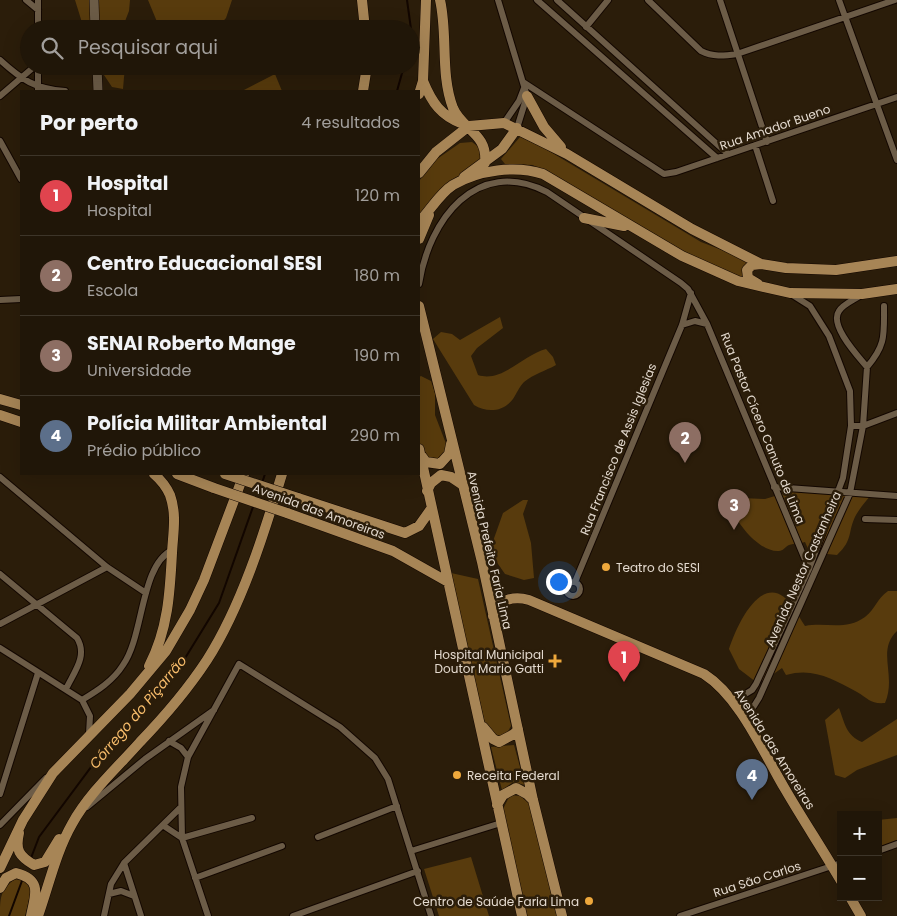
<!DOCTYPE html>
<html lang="pt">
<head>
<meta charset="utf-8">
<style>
  :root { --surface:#201608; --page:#281f12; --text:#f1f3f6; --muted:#a29f9c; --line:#3d3529; --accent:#db2777 }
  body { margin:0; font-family:Poppins,sans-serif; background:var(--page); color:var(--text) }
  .controls { position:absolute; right:15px; bottom:15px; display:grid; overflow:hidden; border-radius:0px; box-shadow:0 5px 20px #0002 }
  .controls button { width:45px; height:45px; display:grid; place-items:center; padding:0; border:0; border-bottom:1px solid var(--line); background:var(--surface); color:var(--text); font:25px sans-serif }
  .you { position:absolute; left:558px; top:581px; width:18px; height:18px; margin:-12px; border:4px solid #fff; border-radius:50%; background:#1a73e8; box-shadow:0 0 0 8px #1a73e833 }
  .badge { display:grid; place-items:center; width:32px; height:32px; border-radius:50%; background:var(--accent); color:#fff; font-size:16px; font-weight:700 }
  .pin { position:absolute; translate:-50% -41px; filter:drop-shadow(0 1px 2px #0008) }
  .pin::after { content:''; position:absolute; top:26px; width:18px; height:15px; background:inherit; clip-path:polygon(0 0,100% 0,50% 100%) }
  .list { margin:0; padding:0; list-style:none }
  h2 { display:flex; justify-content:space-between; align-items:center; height:65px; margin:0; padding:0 20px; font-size:21px }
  h2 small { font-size:16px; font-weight:400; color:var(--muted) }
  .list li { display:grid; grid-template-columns:32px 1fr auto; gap:15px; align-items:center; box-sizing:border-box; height:80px; padding:0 20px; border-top:1px solid var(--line) }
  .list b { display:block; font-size:19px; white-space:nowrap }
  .list p { margin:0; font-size:16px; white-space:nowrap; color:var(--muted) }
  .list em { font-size:16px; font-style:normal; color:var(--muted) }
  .icon { flex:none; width:28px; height:28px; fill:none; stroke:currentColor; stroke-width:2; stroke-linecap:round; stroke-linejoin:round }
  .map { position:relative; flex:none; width:897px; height:916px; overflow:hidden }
  .search { position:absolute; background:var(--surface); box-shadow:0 5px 20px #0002; left:20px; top:20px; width:400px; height:55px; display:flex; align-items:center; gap:12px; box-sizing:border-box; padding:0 18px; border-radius:28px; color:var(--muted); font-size:19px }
  .panel { position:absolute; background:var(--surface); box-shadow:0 5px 20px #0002; left:20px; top:90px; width:400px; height:385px; border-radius:0px }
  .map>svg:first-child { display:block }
  .green { fill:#583b0d }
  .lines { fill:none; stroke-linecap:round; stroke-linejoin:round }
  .stream { stroke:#120600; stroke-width:2 }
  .street-casing { stroke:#130700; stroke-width:8 }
  .secondary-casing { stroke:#130700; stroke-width:10 }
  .primary-casing { stroke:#130700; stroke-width:11 }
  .street { stroke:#6c5c47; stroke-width:6 }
  .secondary { stroke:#6c5c47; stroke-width:9 }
  .primary { stroke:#a78556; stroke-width:10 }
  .primary-bridge-casing { stroke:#130700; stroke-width:11; stroke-linecap:butt }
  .primary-bridge { stroke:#a78556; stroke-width:10 }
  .poi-dot { fill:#eea83c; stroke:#2b1d0a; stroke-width:2 }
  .labels { text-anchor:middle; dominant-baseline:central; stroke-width:5; stroke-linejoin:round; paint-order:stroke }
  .street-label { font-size:12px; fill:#e4dacf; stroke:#2b1d0a }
  .poi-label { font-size:12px; fill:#e4dacf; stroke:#2b1d0a; text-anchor:start }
  .water-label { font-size:14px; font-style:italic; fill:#f7bc6b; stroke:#2b1d0a }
</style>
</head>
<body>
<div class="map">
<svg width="897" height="916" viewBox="0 0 897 916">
  <rect width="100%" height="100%" fill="#2b1d0a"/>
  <path class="green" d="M75,0H130L129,11L122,29H84Z
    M148,0H232L226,18L216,29H160Z
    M98,66H125L123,89L112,87Z
    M275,74L282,91H242Z
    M520,137L544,148L701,242L751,261L741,280L709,267L533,165L505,164L501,159Z
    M472,142L480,148L482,159L446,186L419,217V181L437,159L460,143Z
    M500,317L503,328L477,348L471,356L478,375C502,383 523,355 546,349L553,357L556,365C545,371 534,374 524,382C519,387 517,393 513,399C503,412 487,413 474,405L433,339L441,332L452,334L460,340Z
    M421,376L431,381L435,393V415L450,454L445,463L435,469L426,464L419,446V377Z
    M784,488L859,490L871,495C866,501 860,508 856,515C847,532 854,539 837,555L827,554L813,543L810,553L805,542C800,544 794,543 789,545C785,547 783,551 779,551C760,553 733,521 731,503L741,498L765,499L785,493Z
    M523,500H528L523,514L531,543L534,578L524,580L505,574L491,554L492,544L503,513Z
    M451,573L478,579L511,726L507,733L500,736L493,734L485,724Z
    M888,591H897V631C876,651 897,675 885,703C870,704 869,699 857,692C833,679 813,667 786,675L782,668L765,680L756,682L739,669L729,649C735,631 757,577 784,597C793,604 799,617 805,626C826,622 846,631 865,617C876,608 876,600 888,591Z
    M839,708C845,724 846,735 862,742L897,719V755L857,770L845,778L835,775L825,720Z
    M514,745L525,785L513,782L502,790L491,747Z
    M510,795L520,796L530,804L557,916H527L503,809Z
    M897,818V842L878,848V820Z
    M471,857L489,916H439L424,869Z
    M15,879L26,882L31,890L25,916H0C0,898 0,890 15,879Z"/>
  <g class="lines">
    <path class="stream" d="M407,0L411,29
      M411,33V42
      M397,91L404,66
      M262,483L265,474
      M31,858L39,837L100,755L179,668L219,603L254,504
      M9,916L23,878"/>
    <g class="street-casing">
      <path id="street" d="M26,0L38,10
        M38,0V29
        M498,0L527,96L517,128
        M537,0L717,158
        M557,0L728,154
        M648,0L701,51C713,57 723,56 737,54L895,0
        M720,0L767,142
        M839,0L897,160
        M586,27L608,0
        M0,60C22,80 35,89 65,91
        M38,66V91
        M523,82L664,174L676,172L897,97
        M0,96L35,66
        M504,123L519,101L524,88
        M0,141L21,179
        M755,145L773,201
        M419,284C429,220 476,156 547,192L681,283L688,289L707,324L809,569
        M0,300L21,299
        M682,325L695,321L707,324
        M867,367C886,345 884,335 884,306
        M851,426H863L897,413
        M0,477L107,567L146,593
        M774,487L897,496
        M865,519L897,520
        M0,574L77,638C88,656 74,672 66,689
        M575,582L682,325L691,293
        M566 589a7 7 0 1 1 14 0a7 7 0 1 1-14 0Z
        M0,624L107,567
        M0,648L82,700C97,691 113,681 123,665C144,636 140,566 172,550
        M82,700L90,716L89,734
        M732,702L752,690L756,684L809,569L843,478L851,426L850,391L829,336L810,306L791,294
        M742,715L754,706L759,698L850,493L863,426L867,367C857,355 829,325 839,311C843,304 854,300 861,295
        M169,741L181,748L188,757
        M0,794L38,673
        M87,807L145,759L214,710
        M0,825L46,778
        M164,826L182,838L252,818
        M318,837L397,806
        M411,851L501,823
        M878,851L897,844
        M124,863L141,916
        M195,878L282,846
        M109,894L121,891L134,896
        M104,916L111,884L124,863L180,808
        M208,916L182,838L181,787L188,757L239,664L340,727L375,758L388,779L431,916
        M293,916L418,871
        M680,916L841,863"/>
    </g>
    <g class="secondary-casing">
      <path id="secondary" d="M94,0L95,29
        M97,66L98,91"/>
    </g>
    <g class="primary-casing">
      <path id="primary" d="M362,0L365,29
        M440,0C448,35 440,74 453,108C462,130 488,133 485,163
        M423,81C432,103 441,116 463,124
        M363,91L367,66
        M419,94L423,81L426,0
        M527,96L544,127L561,147
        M419,173L436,152L469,126L504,123L567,154L692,229L761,264L786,268L836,270L897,261
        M464,177L502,149L517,128
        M584,218L624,226
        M419,222C430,211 439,194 453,185C478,170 516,165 543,174L682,256L738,281L790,293L862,294L897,289
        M419,239L429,215
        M758,284L748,278L747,270L752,265L761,264
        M419,306L482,562L533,800L562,916
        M0,399L21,405
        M0,415L21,422
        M419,449L522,916
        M420,454L426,462L440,464L449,454L451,444
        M177,474L214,488
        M427,491L431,483L441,475L451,477L463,485
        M298,498L405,533L419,526L431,509
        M287,513L393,551L448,582
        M493,616C497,599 514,596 529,600L704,674C740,697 763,752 785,789C803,820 823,850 841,881
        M149,666C168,630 170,592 172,553C173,533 177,515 170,495C166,486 161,480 154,474
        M483,727L493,739L499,742L514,734L518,729
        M497,805L503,795L516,788L527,794L533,800
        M19,833C15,850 19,856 34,865L45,862L59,839
        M0,868L23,820L53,773L130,694L166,651L190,610L204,580L244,474
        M0,888L6,878L16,873C43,880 35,895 31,916
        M850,897L861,916
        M38,916C49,885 56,852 72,824C89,793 117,768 140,742C164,717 188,689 207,660C241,607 264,534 282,474"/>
    </g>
    <use href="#street" class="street"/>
    <use href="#secondary" class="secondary"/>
    <use href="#primary" class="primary"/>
    <g class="primary-bridge-casing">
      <path id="primary-bridge" d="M225,474L298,498
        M214,488L287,513"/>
    </g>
    <use href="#primary-bridge" class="primary-bridge"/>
  </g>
  <g class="poi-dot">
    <circle cx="606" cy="567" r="5"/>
    <path d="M552.5 653.5h5v5h5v5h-5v5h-5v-5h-5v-5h5z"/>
    <circle cx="457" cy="775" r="5"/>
    <circle cx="589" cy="901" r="5"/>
  </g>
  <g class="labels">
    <g class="street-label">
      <text transform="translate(775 127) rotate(-19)">Rua Amador Bueno</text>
      <text transform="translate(763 428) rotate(68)">Rua Pastor Cícero Canuto de Lima</text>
      <text transform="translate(618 449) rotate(-68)">Rua Francisco de Assis Iglesias</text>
      <text transform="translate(319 511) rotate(20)">Avenida das Amoreiras</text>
      <text transform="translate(490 550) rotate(77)">Avenida Prefeito Faria Lima</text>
      <text transform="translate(803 569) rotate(-66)">Avenida Nestor Castanheira</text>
      <text transform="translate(775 749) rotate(58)">Avenida das Amoreiras</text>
      <text transform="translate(757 879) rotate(-18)">Rua São Carlos</text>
    </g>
    <g class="poi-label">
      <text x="616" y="567">Teatro do SESI</text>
      <text x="544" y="654" text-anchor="end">Hospital Municipal<tspan x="544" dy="14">Doutor Mario Gatti</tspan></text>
      <text x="467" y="775">Receita Federal</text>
      <text x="579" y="901" text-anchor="end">Centro de Saúde Faria Lima</text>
    </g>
    <g class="water-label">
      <text transform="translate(138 712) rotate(-50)">Córrego do Piçarrão</text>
    </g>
  </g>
</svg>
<div class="controls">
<button>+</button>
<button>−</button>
</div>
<div class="you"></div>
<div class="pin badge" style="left:624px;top:682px;background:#e0444e">1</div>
<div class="pin badge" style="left:685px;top:463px;background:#8d6e63">2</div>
<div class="pin badge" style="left:734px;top:530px;background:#8d6e63">3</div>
<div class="pin badge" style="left:752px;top:800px;background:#5c6f8a">4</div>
<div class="search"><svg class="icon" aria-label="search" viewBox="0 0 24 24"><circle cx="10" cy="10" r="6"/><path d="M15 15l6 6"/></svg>Pesquisar aqui</div>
<section class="panel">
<h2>Por perto<small>4 resultados</small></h2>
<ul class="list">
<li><span class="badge" style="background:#e0444e">1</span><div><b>Hospital</b><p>Hospital</p></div><em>120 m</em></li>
<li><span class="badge" style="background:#8d6e63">2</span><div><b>Centro Educacional SESI</b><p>Escola</p></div><em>180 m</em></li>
<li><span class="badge" style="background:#8d6e63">3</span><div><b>SENAI Roberto Mange</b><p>Universidade</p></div><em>190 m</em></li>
<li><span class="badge" style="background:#5c6f8a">4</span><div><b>Polícia Militar Ambiental</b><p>Prédio público</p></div><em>290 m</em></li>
</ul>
</section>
</div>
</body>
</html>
